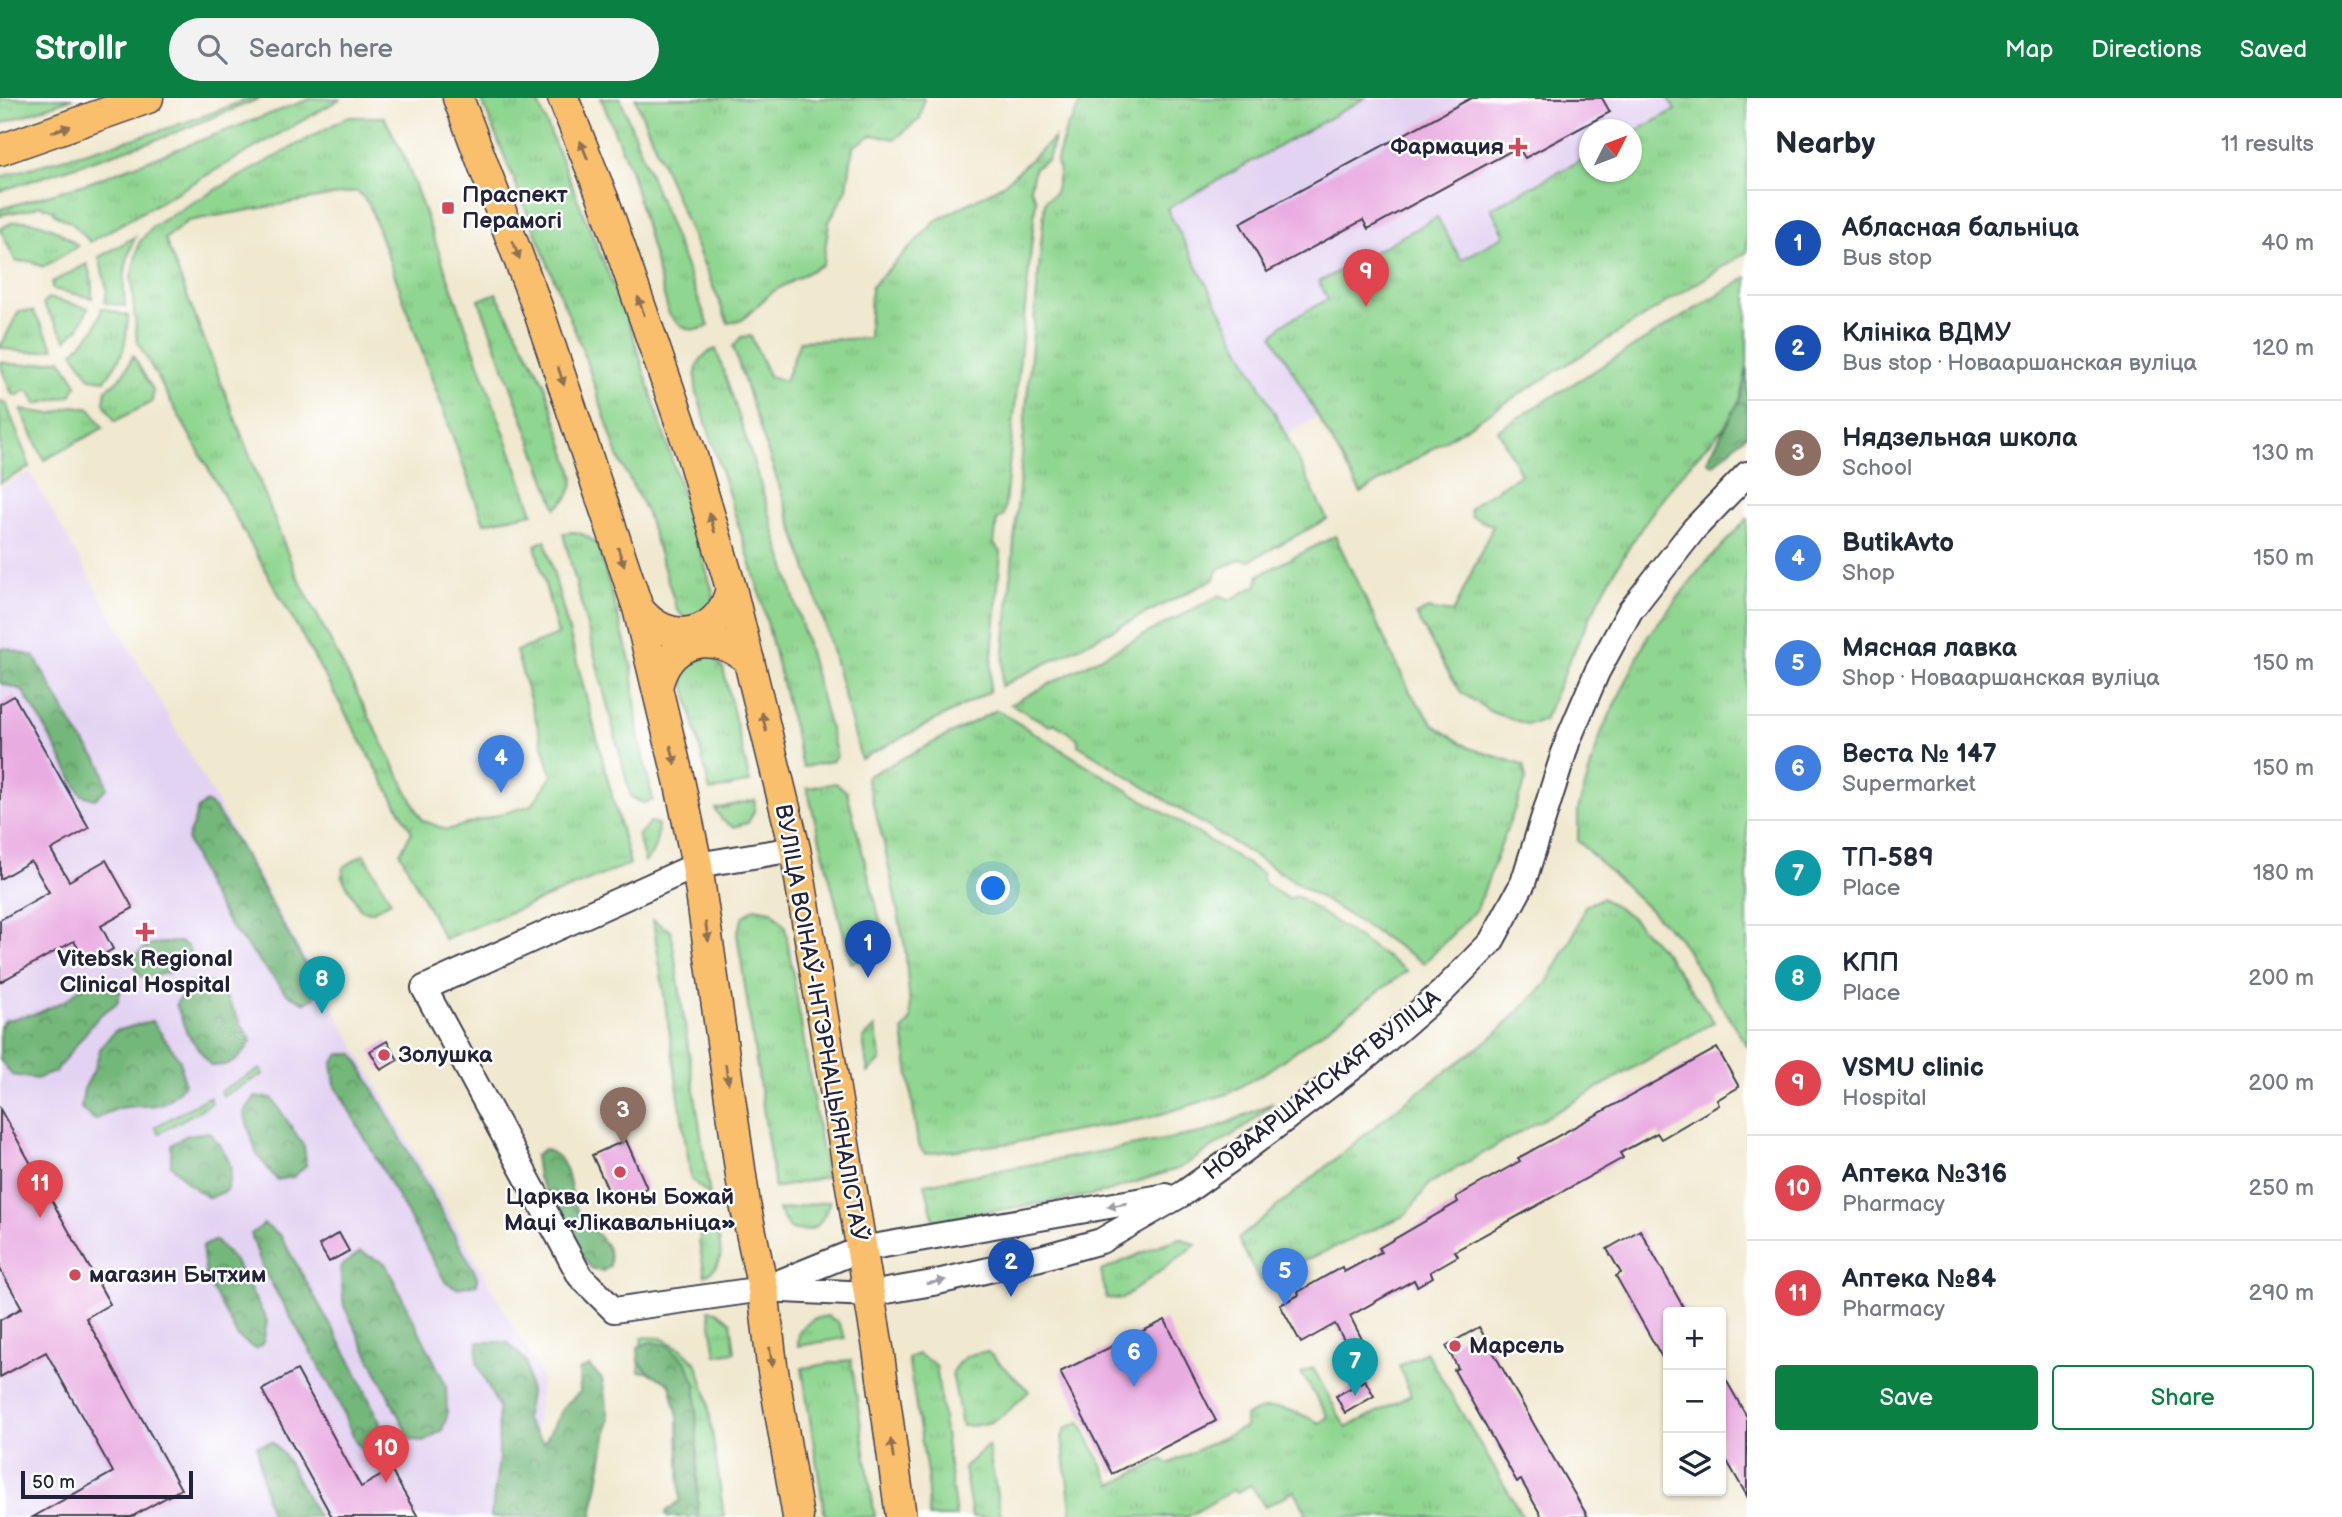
<!DOCTYPE html>
<html lang="en">
<head>
<meta charset="utf-8">
<style>
  :root { --surface:#fff; --page:#f2f2f3; --text:#1f2937; --muted:#747a83; --line:#e0e1e3; --accent:#0b8043 }
  body { margin:0; font-family:"Balsamiq Sans",sans-serif; background:var(--page); color:var(--text) }
  .controls { position:absolute; right:21px; bottom:21px; display:grid; overflow:hidden; border-radius:7px; box-shadow:0 2px 5px #0004 }
  .controls button { width:63px; height:63px; display:grid; place-items:center; padding:0; border:0; border-bottom:2px solid var(--line); background:var(--surface); color:var(--text); font:35px sans-serif }
  .compass { position:absolute; left:1579px; top:21px; width:63px; height:63px; border-radius:50%; background:var(--surface); box-shadow:0 2px 5px #0004; rotate:48deg }
  .scale { position:absolute; left:21px; bottom:18px; width:172px; box-sizing:border-box; padding-left:7px; border:4px solid #22223b; border-top:0; font-size:19px; line-height:24px; white-space:nowrap; color:#22223b; -webkit-text-stroke:5px #fff; paint-order:stroke }
  .you { position:absolute; left:994px; top:791px; width:24px; height:24px; margin:-18px; border:5px solid #fff; border-radius:50%; background:#1a73e8; box-shadow:0 0 0 10px #1a73e833 }
  .badge { display:grid; place-items:center; width:46px; height:46px; border-radius:50%; background:var(--accent); color:#fff; font-size:23px; font-weight:700 }
  .pin { position:absolute; translate:-50% -58px; filter:drop-shadow(0 2px 4px #0008) }
  .pin::after { content:''; position:absolute; top:37px; width:24px; height:21px; background:inherit; clip-path:polygon(0 0,100% 0,50% 100%) }
  .list { margin:0; padding:0; list-style:none }
  h2 { display:flex; justify-content:space-between; align-items:center; height:91px; margin:0; padding:0 28px; font-size:30px }
  h2 small { font-size:23px; font-weight:400; color:var(--muted) }
  .list li { display:grid; grid-template-columns:46px 1fr auto; gap:21px; align-items:center; box-sizing:border-box; height:105px; padding:0 28px; border-top:2px solid var(--line) }
  .list b { display:block; font-size:26px; white-space:nowrap }
  .list p { margin:0; font-size:23px; white-space:nowrap; color:var(--muted) }
  .list em { font-size:23px; font-style:normal; color:var(--muted) }
  .actions { display:flex; gap:14px; padding:21px 28px }
  .actions a { flex:1; padding:16px 0; border:2px solid var(--accent); border-radius:7px; text-align:center; font-size:24px; color:var(--accent) }
  .actions .main { background:var(--accent); color:#fff }
  .icon { flex:none; width:38px; height:38px; fill:none; stroke:currentColor; stroke-width:2; stroke-linecap:round; stroke-linejoin:round }
  .map { position:relative; flex:none; width:1747px; height:1419px; overflow:hidden }
  header { display:flex; align-items:center; gap:42px; box-sizing:border-box; height:98px; padding:0 35px; background:var(--accent); color:#fff }
  header strong { font-size:33px }
  nav { display:flex; gap:38px; margin-inline-start:auto; font-size:24px }
  .search { width:490px; height:63px; background:var(--page); display:flex; align-items:center; gap:18px; box-sizing:border-box; padding:0 24px; border-radius:38px; color:var(--muted); font-size:26px }
  main { display:flex }
  aside { flex:1; background:var(--surface) }
  .map>svg:first-child { display:block }
  .built { fill:#e3d3f2; fill-rule:evenodd }
  .grass { fill:url(#grass-tufts); stroke:#587c66; stroke-width:2 }
  .forest { fill:url(#forest-crowns); stroke:#4a6c5a; stroke-width:2 }
  .building { fill:#e9ace1 }
  .lines { fill:none; stroke-linecap:round; stroke-linejoin:round }
  .minor-casing { stroke:#414051; stroke-width:28 }
  .major-casing { stroke:#414051; stroke-width:33 }
  .minor { stroke:#fff; stroke-width:24 }
  .major { stroke:#f9bf6d; stroke-width:30 }
  .oneway { fill:#8e7054 }
  .oneway2 { fill:#9c9ca7 }
  .poi-dot { fill:#d1495b; stroke:#fff; stroke-width:2.5 }
  .labels { text-anchor:middle; dominant-baseline:central; stroke-width:5; stroke-linejoin:round; paint-order:stroke }
  .poi-label { font-size:23px; font-weight:bold; fill:#22223b; stroke:#fff; text-anchor:start }
  .street-label { font-size:23px; fill:#22223b; stroke:#fff }
</style>
</head>
<body>
<header>
<strong>Strollr</strong>
<div class="search"><svg class="icon" aria-label="search" viewBox="0 0 24 24"><circle cx="10" cy="10" r="6"/><path d="M15 15l6 6"/></svg>Search here</div>
<nav><a>Map</a><a>Directions</a><a>Saved</a></nav>
</header>
<main>
<div class="map">
<svg width="1747" height="1419" viewBox="0 0 1747 1419">
  <defs>
    <pattern id="grass-tufts" width="24" height="20" patternUnits="userSpaceOnUse" patternTransform="scale(1.75)"><rect width="24" height="20" fill="#8fd690"/><path d="M3 7l-1-3M5 7V3M7 7l1-3M15 17l-1-3M17 17v-4M19 17l1-3" fill="none" stroke="#7bb77d"/></pattern>
    <pattern id="forest-crowns" width="20" height="18" patternUnits="userSpaceOnUse" patternTransform="scale(1.75)"><rect width="20" height="18" fill="#73b77a"/><path d="M2 6a3 3 0 1 1 6 0M12 15a3 3 0 1 1 6 0" fill="none" stroke="#5e9465"/></pattern>
  </defs>
  <rect width="100%" height="100%" fill="#fff"/>
  <filter id="ink" filterUnits="userSpaceOnUse"><feTurbulence type="fractalNoise" baseFrequency=".0143" numOctaves="2"/><feDisplacementMap in="SourceGraphic" scale="14" xChannelSelector="R" yChannelSelector="G"/><feConvolveMatrix kernelMatrix="1 2 1 2 8 2 1 2 1" color-interpolation-filters="sRGB"/></filter>
  <filter id="wash" filterUnits="userSpaceOnUse"><feTurbulence type="fractalNoise" baseFrequency=".00686" numOctaves="4" result="noise"/><feDisplacementMap in="SourceGraphic" scale="28" xChannelSelector="R" yChannelSelector="G"/><feGaussianBlur stdDeviation="1.57" result="paint"/><feColorMatrix in="noise" values="0 0 0 0 0 0 0 0 0 0 0 0 0 0 0 0 0 1.4 0 .05"/><feComposite in="paint" operator="in"/></filter>
  <g filter="url(#wash)">
    <rect width="100%" height="100%" fill="#f0e8cf"/>
    <path class="built" d="M1298,0H1736L1747,82L1283,338L1155,95ZM1590,32H1632V74H1590Z
      M30,374L542,1279L526,1419H0V390Z"/>
    <path class="grass" d="M0,0H73L0,26Z
      M249,0H261L164,39L0,93V79C84,53 169,35 249,0Z
      M312,0L340,1L90,144L72,125L54,116L53,112L39,107C29,115 12,112 0,118V111L88,85Z
      M481,0H536L631,231L713,494L714,510L686,521L677,512L646,413L619,361L581,248Z
      M601,0H620L709,228C691,236 680,230 669,216L631,74Z
      M635,0H924L920,21L895,41L872,37L853,49L847,91L829,124L823,166L772,194L742,222L728,225Z
      M1082,0H1365L1167,111L1286,337L1327,421L1249,463L1241,461L1217,472L1214,481L1001,588L1045,103L1055,95L1060,72L1056,65L1067,28L1072,23Z
      M1669,0H1747V154L1361,395L1273,238L1283,226L1328,201L1319,184L1437,119L1461,162L1505,137L1491,110L1589,58L1590,74H1632V35L1675,12Z
      M347,19H384L405,60L533,415L484,425L369,106L357,93L188,123L165,141L295,474L422,722L447,732L532,707L552,678L516,553L558,537L535,447L545,442L630,766L444,841L400,755L412,734L137,243L131,179L139,145L152,129L183,110Z
      M1054,40L1048,62L1035,69L1030,90L1036,101L1004,417L997,422L994,446L1001,454L989,594L861,661L825,526L733,249L741,239L751,238L769,278L785,283L800,243L869,240L871,189L937,122L1003,87Z
      M26,123C48,126 61,134 78,148L43,169L30,163L16,164L0,131L13,124Z
      M135,139C125,163 122,182 125,208L105,205L107,192L99,159Z
      M87,166L92,183V200L52,191V184Z
      M1747,179V307C1735,317 1724,329 1713,341C1635,421 1585,520 1544,623L1526,626L1491,614L1461,594L1444,567L1416,517L1428,511L1453,515L1493,428L1471,418L1470,411L1477,404L1521,376L1498,332Z
      M496,195L544,285L574,379C572,394 568,401 556,410L479,202Z
      M48,200L88,210L79,230L66,242L43,206Z
      M102,210L128,218C126,248 124,258 105,282L90,280L73,254L95,231Z
      M19,213H33L54,250C35,256 20,255 0,249Z
      M716,251C763,385 801,520 837,658L832,663L803,669L759,492L697,296C693,276 695,258 716,251Z
      M133,258L153,292L152,304L115,323L104,305L106,291C120,283 126,273 133,258Z
      M61,261L77,286L71,298L36,306L31,295L25,292L18,297L12,296L0,266V264C22,269 39,266 61,261Z
      M0,303L6,305L30,369L0,385Z
      M74,308L91,311L103,330L44,362L21,312L52,316Z
      M1747,421V948L1678,839L1578,743V712L1601,635L1648,538L1702,469Z
      M572,434C585,435 591,440 599,450L632,570L638,637L653,702L643,705L631,699L563,435Z
      M1335,438L1410,594L1434,627L1469,650L1523,667L1526,681L1477,811L1424,865L1078,647V641L1054,625L1050,628L1011,606L1220,497L1230,502L1257,487L1259,477Z
      M704,555L715,561L723,570L750,684L710,693L683,579C686,565 690,559 704,555Z
      M997,612L1262,775L1263,784L1288,801L1297,798L1407,873L1269,972L1227,996L1148,1020L1012,1045L925,1056L918,1047L903,933L911,921L905,849L884,746L866,679Z
      M836,685L847,694L882,830C883,855 875,861 851,865L807,690Z
      M755,702L754,713L748,725L733,729L722,722L715,711Z
      M650,724L658,726C657,742 657,752 645,764L638,738Z
      M364,756L391,803L371,814L361,812L342,779L344,769Z
      M1602,800L1630,818L1665,855L1714,924L1429,1086L1406,1117L1260,1183L1238,1141L1401,1007L1496,936L1546,886L1575,834L1585,808Z
      M754,810L772,813L785,828L826,1079L775,1090L737,835L743,819Z
      M653,822L671,833L710,1098L691,1081Z
      M875,929L881,962L868,975L863,941Z
      M260,971L263,976L223,998L221,993Z
      M209,999L212,1005L159,1035L155,1029Z
      M1273,1005L1245,1029L1180,1070L1098,1096L934,1123L925,1086L1206,1034Z
      M830,1103C823,1125 814,1139 789,1130L778,1112Z
      M710,1127H716C720,1151 728,1163 705,1178L699,1144L700,1135Z
      M1181,1140L1196,1147L1122,1201L1106,1200L1101,1173L1162,1146Z
      M709,1212L717,1213L731,1224L735,1254L716,1257Z
      M827,1218L838,1224L845,1240L798,1248L799,1233L813,1221Z
      M642,1239L661,1240L682,1251L697,1266L707,1298L724,1419H684L680,1273L639,1274Z
      M988,1254L1029,1293C1004,1317 998,1328 962,1328L952,1274C962,1258 970,1255 988,1254Z
      M1426,1254L1523,1419H1303L1307,1416L1294,1393L1265,1409L1251,1387L1237,1394L1235,1391L1187,1419H1072L1062,1339L1066,1330L1080,1324L1112,1387L1162,1361L1168,1366L1245,1329V1318C1276,1302 1292,1312 1320,1325L1328,1318L1301,1275L1313,1270L1346,1330L1411,1297L1399,1268Z
      M918,1256L936,1267L956,1419H929L927,1375L908,1260Z
      M851,1262L875,1419H825L802,1270Z
      M988,1348L1001,1419H972L964,1369Z"/>
    <path class="forest" d="M1747,269V336L1713,367L1707,363L1740,301Z
      M5,550L34,558L77,635L102,668L107,690L95,701L81,697L42,624L22,592L0,585V552Z
      M206,704L215,711L239,748L314,882V900L305,905L286,895L230,828L206,788L187,741L194,724L197,712Z
      M179,844L187,848L192,858C178,876 162,877 141,879L130,862L150,846Z
      M110,881L121,891L117,905L99,918L55,974L36,981L12,977L0,962V928L6,922L38,915L67,902L86,885Z
      M189,885L218,886L251,943C239,961 234,969 211,968L187,935L176,906Z
      M152,923L180,962L184,986C161,1017 150,1004 120,1010C111,1012 102,1018 95,1022L81,1010L84,991L95,970L100,950L115,933Z
      M339,956H354L477,1178V1186L457,1190L446,1185L335,987L332,966Z
      M255,999L272,1000L304,1048L306,1068L293,1079L277,1082L257,1057L244,1015Z
      M210,1034C225,1056 238,1065 226,1093L209,1100L189,1086L171,1067V1047L187,1037Z
      M544,1051C575,1062 566,1089 578,1114C589,1134 613,1141 610,1168L602,1174L591,1170L574,1148L568,1122L552,1103L538,1080L535,1058Z
      M264,1126L280,1137L354,1269L380,1325L384,1354L371,1364L355,1343L336,1298L263,1171L251,1136Z
      M215,1142L234,1162L267,1223L263,1245L256,1251L238,1239L206,1180L202,1149Z
      M360,1154L385,1165L446,1287L447,1318L442,1332L424,1344L410,1341L344,1208L340,1169Z
      M478,1244H507L526,1263L530,1296L525,1322L544,1345L564,1308L580,1294L579,1272L589,1268L602,1281L609,1321L592,1419H491L499,1360L498,1309L477,1266Z
      M651,1244L668,1247L686,1264L696,1286L698,1419H667L666,1414L680,1402L678,1319L670,1286L650,1275L639,1264L638,1249Z
      M272,1344L284,1357L318,1419H272L266,1401L257,1347Z"/>
    <g id="blocks">
      <path class="building" d="M1471,0H1602L1610,14L1525,60L1518,49L1368,131L1363,122L1267,174L1240,125Z
        M14,598L89,730L51,752L69,783L106,762L133,810L101,828L113,851L87,866L74,843L0,884V822L49,794L31,763L0,781V606Z
        M387,943L398,962L381,972L370,953Z
        M1717,950L1739,989L1717,1002L1719,1007L1661,1041L1657,1035L1620,1055L1623,1060L1455,1153L1458,1158L1430,1174L1433,1179L1417,1188L1414,1182L1350,1218L1368,1253L1354,1260L1335,1226L1301,1245L1280,1207L1299,1197L1298,1194L1342,1169L1344,1174L1381,1154L1379,1150L1458,1104L1456,1099L1520,1063L1518,1060Z
        M0,1011L110,1206L86,1220L181,1391L131,1419H33L113,1374L46,1254L0,1279V1222L22,1210L0,1171Z
        M626,1042L647,1090L614,1105L592,1057Z
        M1640,1132L1686,1214H1668V1270L1616,1178L1621,1175L1607,1151Z
        M339,1135L349,1153L329,1164L319,1147Z
        M1165,1222L1216,1323L1112,1376L1060,1274Z
        M1479,1229L1540,1337L1588,1419H1542L1521,1382L1517,1384L1454,1272L1458,1270L1446,1248Z
        M297,1272L361,1389L391,1372L418,1419H332L262,1292Z
        M1721,1273L1747,1319V1398L1727,1363L1721,1366Z
        M1365,1282L1374,1298L1345,1315L1336,1298Z"/>
    </g>
  </g>
  <g filter="url(#ink)">
    <use href="#blocks" fill-opacity="0" stroke="#414051" stroke-width="2"/>
    <g class="lines">
      <g class="minor-casing">
        <path id="minor" d="M795,751L697,767L424,890L580,1178L614,1212L763,1191L869,1196L933,1185L1040,1160L1101,1143L1184,1095L1243,1053L1368,958L1442,894L1491,844L1523,785L1568,642L1597,574L1630,513L1694,431L1747,376
          M770,1188L861,1151L1166,1098"/>
      </g>
      <g class="major-casing">
        <path id="major" d="M458,0L539,214L638,510L679,682L697,767L745,1106L763,1191L772,1267L798,1419
          M563,0L604,103L692,358L731,490L795,751L878,1250L901,1419
          M0,52L148,0
          M638,510C667,550 721,540 731,490
          M657,590C667,541 713,531 749,562"/>
      </g>
      <use href="#minor" class="minor"/>
      <use href="#major" class="major"/>
    </g>
    <defs><path id="oneway-solid" d="M-6-.8H1V-3.2L6.5 0L1 3.2V.8H-6Z" transform="scale(1.75)"/></defs>
    <g class="oneway">
      <use href="#oneway-solid" transform="translate(61 31) rotate(-19)"/>
      <use href="#oneway-solid" transform="translate(584 52) rotate(-112)"/>
      <use href="#oneway-solid" transform="translate(516 152) rotate(69)"/>
      <use href="#oneway-solid" transform="translate(641 208) rotate(-109)"/>
      <use href="#oneway-solid" transform="translate(561 278) rotate(72)"/>
      <use href="#oneway-solid" transform="translate(712 425) rotate(-106)"/>
      <use href="#oneway-solid" transform="translate(621 459) rotate(72)"/>
      <use href="#oneway-solid" transform="translate(764 624) rotate(-103)"/>
      <use href="#oneway-solid" transform="translate(673 657) rotate(76)"/>
      <use href="#oneway-solid" transform="translate(707 834) rotate(81)"/>
      <use href="#oneway-solid" transform="translate(727 976) rotate(82)"/>
      <use href="#oneway-solid" transform="translate(771 1259) rotate(82)"/>
      <use href="#oneway-solid" transform="translate(892 1351) rotate(-98)"/>
    </g>
    <g class="oneway2">
      <use href="#oneway-solid" transform="translate(1117 1107) rotate(170)"/>
      <use href="#oneway-solid" transform="translate(936 1184) rotate(-12)"/>
    </g>
  </g>
  <g class="poi-dot">
    <path d="M1514.5 38.5h7v7h7v7h-7v7h-7v-7h-7v-7h7z"/>
    <rect x="441" y="103" width="14" height="14" rx="3.5"/>
    <path d="M141.5 823.5h7v7h7v7h-7v7h-7v-7h-7v-7h7z"/>
    <circle cx="384" cy="957" r="7"/>
    <circle cx="620" cy="1074" r="7"/>
    <circle cx="75" cy="1177" r="7"/>
    <circle cx="1455" cy="1248" r="7"/>
  </g>
  <g class="labels">
    <g class="poi-label">
      <text x="1504" y="49" text-anchor="end">Фармация</text>
      <text x="462" y="97">Праспект<tspan x="462" dy="26">Перамогі</tspan></text>
      <text x="145" y="861" text-anchor="middle">Vitebsk Regional<tspan x="145" dy="26">Clinical Hospital</tspan></text>
      <text x="398" y="957">Золушка</text>
      <text x="620" y="1099" text-anchor="middle">Царква Іконы Божай<tspan x="620" dy="26">Маці «Лікавальніца»</tspan></text>
      <text x="89" y="1177">магазин Бытхим</text>
      <text x="1469" y="1248">Марсель</text>
    </g>
    <g class="street-label">
      <text transform="translate(821 925) rotate(80)">ВУЛІЦА ВОІНАЎ-ІНТЭРНАЦЫЯНАЛІСТАЎ</text>
      <text transform="translate(1322 987) rotate(-38)">НОВААРШАНСКАЯ ВУЛІЦА</text>
    </g>
  </g>
</svg>
<div class="controls">
<button>+</button>
<button>−</button>
<button><svg class="icon" aria-label="layers" viewBox="0 0 24 24"><path d="M12 4l9 5-9 5-9-5zM3 14l9 5 9-5"/></svg></button>
</div>
<svg class="compass" viewBox="-18 -18 36 36"><path d="M0-13l5 13h-10z" fill="#e53935"/><path d="M0 13l5-13h-10z" fill="#747a83"/></svg>
<div class="scale">50 m</div>
<div class="you"></div>
<div class="pin badge" style="left:868px;top:880px;background:#1a4fb4">1</div>
<div class="pin badge" style="left:1011px;top:1199px;background:#1a4fb4">2</div>
<div class="pin badge" style="left:623px;top:1047px;background:#8d6e63">3</div>
<div class="pin badge" style="left:501px;top:695px;background:#3f7fe0">4</div>
<div class="pin badge" style="left:1285px;top:1208px;background:#3f7fe0">5</div>
<div class="pin badge" style="left:1134px;top:1289px;background:#3f7fe0">6</div>
<div class="pin badge" style="left:1355px;top:1298px;background:#0f9aa8">7</div>
<div class="pin badge" style="left:322px;top:916px;background:#0f9aa8">8</div>
<div class="pin badge" style="left:1366px;top:209px;background:#e0444e">9</div>
<div class="pin badge" style="left:386px;top:1385px;background:#e0444e">10</div>
<div class="pin badge" style="left:40px;top:1120px;background:#e0444e">11</div>
</div>
<aside>
<h2>Nearby<small>11 results</small></h2>
<ul class="list">
<li><span class="badge" style="background:#1a4fb4">1</span><div><b>Абласная бальніца</b><p>Bus stop</p></div><em>40 m</em></li>
<li><span class="badge" style="background:#1a4fb4">2</span><div><b>Клініка ВДМУ</b><p>Bus stop · Новааршанская вуліца</p></div><em>120 m</em></li>
<li><span class="badge" style="background:#8d6e63">3</span><div><b>Нядзельная школа</b><p>School</p></div><em>130 m</em></li>
<li><span class="badge" style="background:#3f7fe0">4</span><div><b>ButikAvto</b><p>Shop</p></div><em>150 m</em></li>
<li><span class="badge" style="background:#3f7fe0">5</span><div><b>Мясная лавка</b><p>Shop · Новааршанская вуліца</p></div><em>150 m</em></li>
<li><span class="badge" style="background:#3f7fe0">6</span><div><b>Веста № 147</b><p>Supermarket</p></div><em>150 m</em></li>
<li><span class="badge" style="background:#0f9aa8">7</span><div><b>ТП-589</b><p>Place</p></div><em>180 m</em></li>
<li><span class="badge" style="background:#0f9aa8">8</span><div><b>КПП</b><p>Place</p></div><em>200 m</em></li>
<li><span class="badge" style="background:#e0444e">9</span><div><b>VSMU clinic</b><p>Hospital</p></div><em>200 m</em></li>
<li><span class="badge" style="background:#e0444e">10</span><div><b>Аптека №316</b><p>Pharmacy</p></div><em>250 m</em></li>
<li><span class="badge" style="background:#e0444e">11</span><div><b>Аптека №84</b><p>Pharmacy</p></div><em>290 m</em></li>
</ul>
<div class="actions"><a class="main">Save</a><a>Share</a></div>
</aside>
</main>
</body>
</html>
